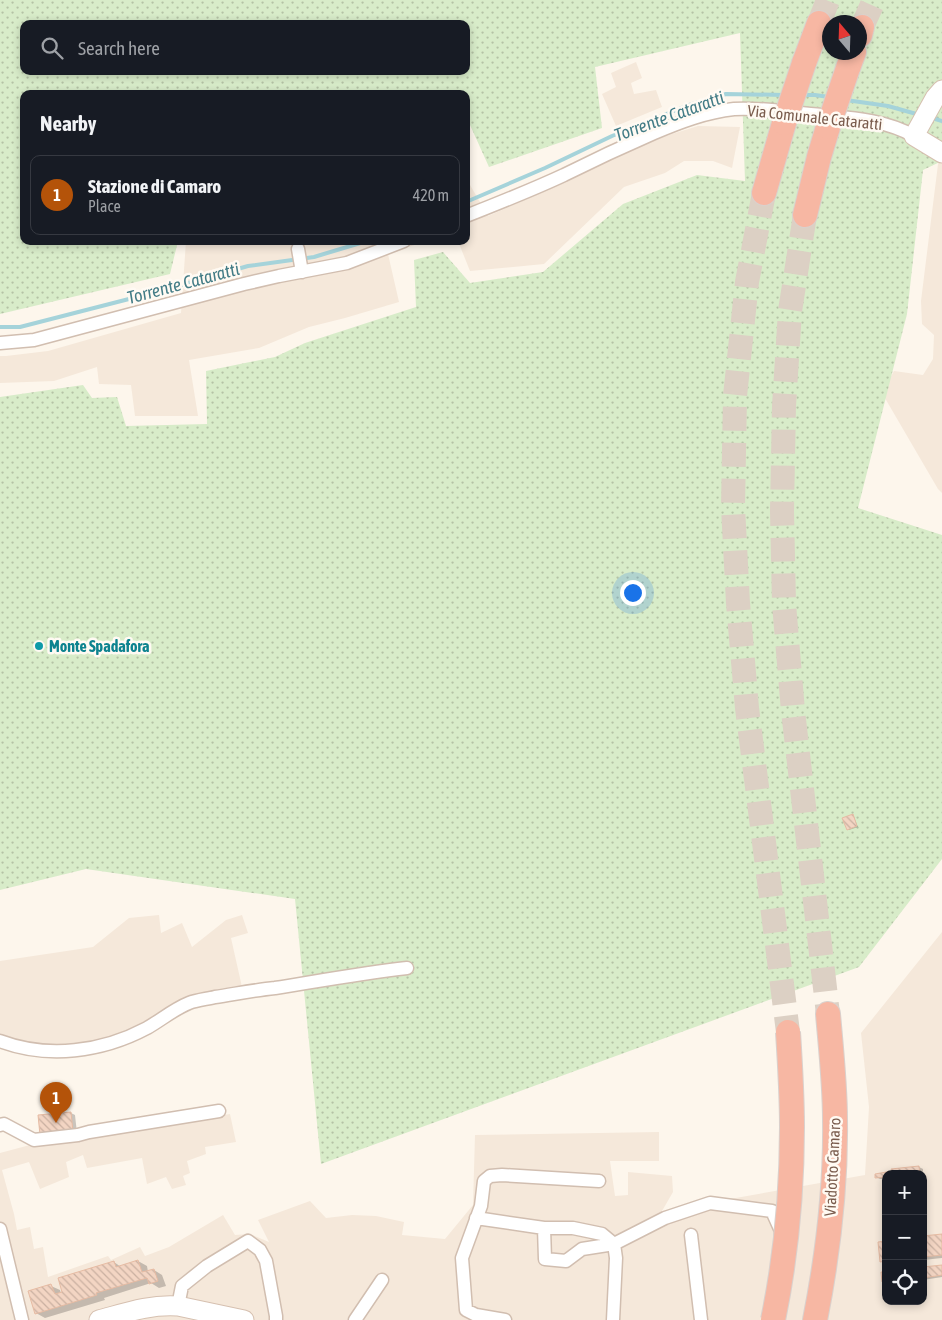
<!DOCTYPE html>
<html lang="en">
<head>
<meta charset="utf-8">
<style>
  :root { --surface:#171b24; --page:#20242c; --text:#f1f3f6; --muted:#9ea1a6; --line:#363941; --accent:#b45309 }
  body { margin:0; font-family:"Asap Condensed",sans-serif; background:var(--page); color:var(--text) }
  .controls { position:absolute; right:15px; bottom:15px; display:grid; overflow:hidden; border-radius:10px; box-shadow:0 2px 8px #0003 }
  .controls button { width:45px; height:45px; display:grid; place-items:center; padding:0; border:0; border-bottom:1px solid var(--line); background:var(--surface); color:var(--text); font:25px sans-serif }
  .compass { position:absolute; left:822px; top:15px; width:45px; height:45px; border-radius:50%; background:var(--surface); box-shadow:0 2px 8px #0003; rotate:341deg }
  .you { position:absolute; left:632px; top:592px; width:18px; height:18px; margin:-12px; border:4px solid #fff; border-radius:50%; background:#1a73e8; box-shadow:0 0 0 8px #1a73e833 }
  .badge { display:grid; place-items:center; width:32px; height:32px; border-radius:50%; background:var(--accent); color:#fff; font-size:16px; font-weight:700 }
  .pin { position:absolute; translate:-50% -41px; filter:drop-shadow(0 1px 2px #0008) }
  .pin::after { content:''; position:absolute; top:26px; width:18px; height:15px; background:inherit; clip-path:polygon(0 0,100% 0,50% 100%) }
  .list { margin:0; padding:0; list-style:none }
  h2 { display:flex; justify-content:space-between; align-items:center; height:65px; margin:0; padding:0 20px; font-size:21px }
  h2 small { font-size:16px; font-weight:400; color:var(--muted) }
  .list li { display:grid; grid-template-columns:32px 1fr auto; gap:15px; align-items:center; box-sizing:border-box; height:80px; margin:0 10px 10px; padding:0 10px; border:1px solid var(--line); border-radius:10px }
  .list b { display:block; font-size:19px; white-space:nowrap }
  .list p { margin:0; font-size:16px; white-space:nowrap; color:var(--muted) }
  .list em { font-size:16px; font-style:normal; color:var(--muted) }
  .icon { flex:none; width:28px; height:28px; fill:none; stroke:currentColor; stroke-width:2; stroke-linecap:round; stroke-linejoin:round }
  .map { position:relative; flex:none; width:942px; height:1320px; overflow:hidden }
  .search { position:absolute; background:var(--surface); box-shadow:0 2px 8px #0003; left:20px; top:20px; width:450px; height:55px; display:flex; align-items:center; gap:12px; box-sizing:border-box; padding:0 18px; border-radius:10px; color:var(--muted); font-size:19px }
  .panel { position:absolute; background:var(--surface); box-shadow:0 2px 8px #0003; left:20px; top:90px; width:450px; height:155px; border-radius:10px }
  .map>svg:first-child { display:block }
  .residential { fill:#f5e8da; fill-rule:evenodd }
  .green { fill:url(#green-dots); fill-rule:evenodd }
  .shadow { fill:#0003 }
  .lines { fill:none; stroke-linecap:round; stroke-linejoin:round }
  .stream { stroke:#a5d3da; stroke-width:4 }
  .building { fill:url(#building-back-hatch); stroke:#e6bba3 }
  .highway-tunnel { stroke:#dcd0c4; stroke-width:24; stroke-dasharray:24 12; stroke-linecap:butt }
  .street-casing { stroke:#d1beb0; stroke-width:15 }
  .secondary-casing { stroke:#d6c0b0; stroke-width:21 }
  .highway-casing { stroke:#dad1cd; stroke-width:26 }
  .street { stroke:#fff; stroke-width:12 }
  .secondary { stroke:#fff; stroke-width:19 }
  .highway { stroke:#f7b7a3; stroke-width:24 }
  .highway-bridge-casing { stroke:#dad1cd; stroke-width:26; stroke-linecap:butt }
  .highway-bridge { stroke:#f7b7a3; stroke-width:24 }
  .culture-dot { fill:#0f9aa8; stroke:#fffaf3; stroke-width:2 }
  .labels { text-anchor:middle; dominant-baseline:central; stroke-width:5; stroke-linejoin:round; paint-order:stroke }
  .street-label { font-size:16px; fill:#7a5c4d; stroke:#fffaf3 }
  .culture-label { font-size:16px; font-weight:bold; fill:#0d838f; stroke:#fffaf3; text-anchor:start }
  .water-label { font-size:18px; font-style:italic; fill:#437c86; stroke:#fffaf3 }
</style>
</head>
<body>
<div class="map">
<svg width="942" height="1320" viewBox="0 0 942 1320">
  <defs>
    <pattern id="green-dots" width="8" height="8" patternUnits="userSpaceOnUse" patternTransform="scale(1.25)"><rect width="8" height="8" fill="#d8ecc9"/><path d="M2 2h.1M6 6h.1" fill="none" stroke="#b4c2a5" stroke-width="1.8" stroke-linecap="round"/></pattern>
    <pattern id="building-back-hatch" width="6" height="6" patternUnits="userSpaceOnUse" patternTransform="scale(1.25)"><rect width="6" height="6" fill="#f3d5c3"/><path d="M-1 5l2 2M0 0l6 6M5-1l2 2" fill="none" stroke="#cab0a1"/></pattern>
  </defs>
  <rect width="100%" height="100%" fill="#fdf6ec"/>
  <path class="residential" d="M636,62L642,78L631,83L634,94L656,90L662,107L616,126L602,94L616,87L611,73Z
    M698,126L740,127L732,168L713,161H684L665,173L624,187L544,264L470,271L458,241H466V178L488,216L543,192L626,151L672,134Z
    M942,132V493L938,489L882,393L894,371L923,375L933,359L934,335L922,324L921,301Z
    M186,241H426L388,254L399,302L345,318L309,327L259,348L189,360L198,416H135L131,385L99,384L97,367L54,381L0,383V356H6L48,351L181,313Z
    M159,915L161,933L182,923L192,947L226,920L242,915L248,933L231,938L242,987L140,1025L118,1036L90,1044L64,1046L32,1043L13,1038L0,1034V961L93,947L129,918Z
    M942,932V1320H0V1153L30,1145L97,1137L230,1114L236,1142L205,1147L206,1154L187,1161L190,1173L183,1176L186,1185L172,1189L166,1177L147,1184L142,1158L87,1168L83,1155L66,1162L69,1177L40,1189L29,1162L2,1170L14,1214L17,1230L30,1227L34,1249L43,1247L48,1277L108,1256L111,1260L140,1247L145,1256L169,1247L223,1215L235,1235L250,1234L269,1242L258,1220L310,1201L326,1218L352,1215L376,1216L404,1222L402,1235L445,1239L473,1205L475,1135L659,1132V1161H610L615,1196L628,1195V1172L672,1176L673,1192L662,1211L865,1175L869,1107L861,1033ZM886,1174H923V1301H886Z"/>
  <path class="green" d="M0,0H942V161L923,170L907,314L858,508L942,535V859L859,967L321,1164L295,899L86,869L0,890V397L83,385L92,398L117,397L126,426L207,424L206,371L275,357L305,343L416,307L414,260L443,252L470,283L543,272L623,204L697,175L745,181L740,33L595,67L602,128L489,167L470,125L466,126V94H24V241H178L170,274L0,314ZM830,22H860V52H830ZM24,24H466V71H24Z"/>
  <path class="shadow" d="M853,816L854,817L858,827L849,830L848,829Z
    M71,1113L75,1115L77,1133L45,1137Z
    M919,1167L923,1169V1174H886V1179H880L876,1177V1175Z
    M942,1235V1258L923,1260V1238Z
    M138,1261L147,1266L148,1272L154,1270L162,1275L166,1286L159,1288L151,1283L104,1298L105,1300L45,1318L36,1313L51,1286L60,1290L61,1294L114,1262L121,1267Z
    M942,1266V1277L923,1280V1269Z"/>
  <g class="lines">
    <path class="stream" d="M801,95H815L829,97
      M846,100L888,106L920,115
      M932,118L942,121
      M466,202L545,168L612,136L686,106L726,94L784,95
      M0,327H20L164,290L248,266L314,257L367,241"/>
  </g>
  <path class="building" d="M853,814L857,826L847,830L842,818Z
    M71,1112L73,1132L40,1135L38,1115Z
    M919,1166L920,1174H886V1177L875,1178V1174L892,1171L891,1169Z
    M942,1234V1255L923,1257V1236Z
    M886,1241V1261L880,1262L878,1242Z
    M138,1260L142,1272L154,1269L158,1281L149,1284L147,1278L96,1293L97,1295L35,1314L28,1291L51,1284L55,1294L62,1292L58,1278L114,1261L116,1267Z
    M942,1265V1275L923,1278V1267Z
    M881,1272H886V1282H882Z"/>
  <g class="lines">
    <path class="highway-tunnel" d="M819,23L828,0
      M862,27L874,0
      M764,193L747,282L735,396L733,507L738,603L747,708L788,1032
      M805,215L790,311L784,406L782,511L784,604L793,711L828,1014"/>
    <g class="street-casing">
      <path id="street" d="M466,216C499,203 532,190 564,175C594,160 624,146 654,133C680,122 706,112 734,109C761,107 794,113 822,115C853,118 886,120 914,136
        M298,249L302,272
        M0,343L34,340L244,284L279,276L347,263L404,241
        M0,1041C48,1059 102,1052 147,1028C161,1020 174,1009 189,1003C197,1000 207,999 215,997C235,994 255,990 275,988C319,981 363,973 407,968
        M0,1125L4,1124L34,1140L78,1135L89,1132L219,1111
        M476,1218L544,1228H573L602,1234L614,1244L616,1258L613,1320
        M544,1228L545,1259L566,1261L582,1249L614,1244L665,1218L710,1203L772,1211L781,1231V1235
        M0,1229L22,1320
        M691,1235L701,1320
        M178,1306L182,1286L207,1266L248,1241L260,1250L266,1261L276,1316V1320
        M355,1320L382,1280
        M505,1320L476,1315L466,1310L462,1258L481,1206L484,1181L490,1176L502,1175L599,1181"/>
    </g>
    <g class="secondary-casing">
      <path id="secondary" d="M942,90L935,98L914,136L942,153
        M99,1320C125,1313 150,1304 178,1306L244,1320"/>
    </g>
    <g class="highway-casing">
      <path id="highway" d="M860,35L862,27
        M804,63L819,23
        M848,68L854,52
        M764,193L784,123
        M805,215L819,157L828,127
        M815,1320C828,1254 836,1187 835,1120C835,1085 831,1049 828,1014"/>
    </g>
    <use href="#street" class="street"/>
    <use href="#secondary" class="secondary"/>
    <use href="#highway" class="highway"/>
    <g class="highway-bridge-casing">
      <path id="highway-bridge" d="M784,123L804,63
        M828,127L848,68
        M773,1320C786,1257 792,1191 792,1127C792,1095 790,1063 788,1032"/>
    </g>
    <use href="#highway-bridge" class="highway-bridge"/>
  </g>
  <circle class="culture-dot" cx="39" cy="646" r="5"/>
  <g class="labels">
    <g class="street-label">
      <text transform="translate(815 117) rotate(6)">Via Comunale Cataratti</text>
      <text transform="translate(832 1167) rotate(-87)">Viadotto Camaro</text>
    </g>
    <g class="culture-label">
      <text x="49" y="646">Monte Spadafora</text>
    </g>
    <g class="water-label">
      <text transform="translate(669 116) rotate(-20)">Torrente Cataratti</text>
      <text transform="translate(183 283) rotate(-15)">Torrente Cataratti</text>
    </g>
  </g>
</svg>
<div class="controls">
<button>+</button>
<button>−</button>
<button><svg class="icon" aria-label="locate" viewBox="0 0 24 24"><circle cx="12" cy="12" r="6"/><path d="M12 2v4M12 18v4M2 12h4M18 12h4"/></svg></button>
</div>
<svg class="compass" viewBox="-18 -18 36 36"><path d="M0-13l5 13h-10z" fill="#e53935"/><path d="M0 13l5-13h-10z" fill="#9ea1a6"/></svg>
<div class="you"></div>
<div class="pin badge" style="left:56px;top:1123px">1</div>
<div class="search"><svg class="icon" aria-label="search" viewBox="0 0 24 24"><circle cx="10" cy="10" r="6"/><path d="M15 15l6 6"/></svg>Search here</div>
<section class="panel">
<h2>Nearby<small></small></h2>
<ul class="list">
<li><span class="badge">1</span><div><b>Stazione di Camaro</b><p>Place</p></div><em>420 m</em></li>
</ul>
</section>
</div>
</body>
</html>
